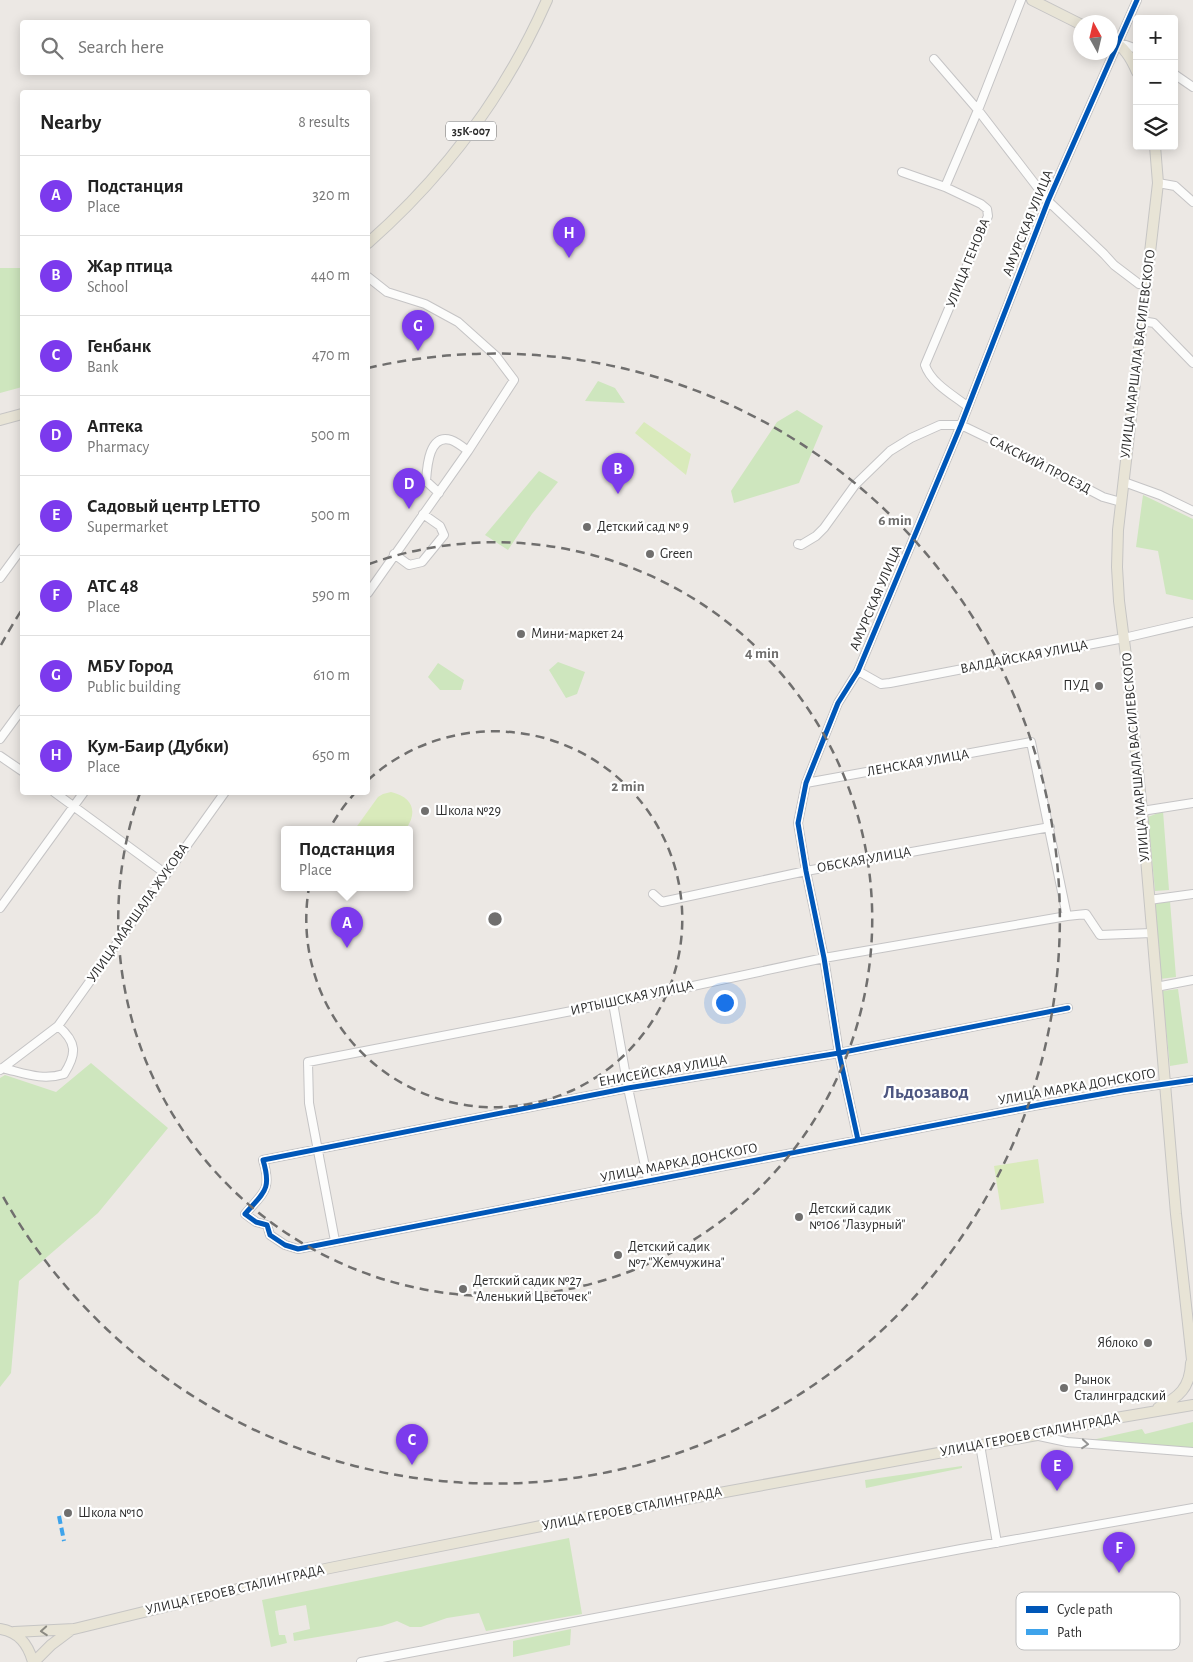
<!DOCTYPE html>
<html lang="en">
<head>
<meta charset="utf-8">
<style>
  :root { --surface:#fff; --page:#f2f2f2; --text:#222; --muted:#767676; --line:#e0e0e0; --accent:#7c3aed }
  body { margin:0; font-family:"Alegreya Sans",sans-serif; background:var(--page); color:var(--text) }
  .controls { position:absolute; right:15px; top:15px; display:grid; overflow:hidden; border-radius:5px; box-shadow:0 2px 12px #0003 }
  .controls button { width:45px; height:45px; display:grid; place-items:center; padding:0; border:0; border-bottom:1px solid var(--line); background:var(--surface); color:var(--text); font:25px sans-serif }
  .compass { position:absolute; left:1073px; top:15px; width:45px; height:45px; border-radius:50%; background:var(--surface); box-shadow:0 2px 12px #0003; rotate:352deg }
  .you { position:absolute; left:724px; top:1002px; width:18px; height:18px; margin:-12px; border:4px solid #fff; border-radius:50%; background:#1a73e8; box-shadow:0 0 0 8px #1a73e833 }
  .badge { display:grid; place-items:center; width:32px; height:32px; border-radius:50%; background:var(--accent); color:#fff; font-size:16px; font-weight:700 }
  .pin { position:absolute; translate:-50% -41px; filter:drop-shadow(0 1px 2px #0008) }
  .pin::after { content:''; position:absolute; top:26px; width:18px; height:15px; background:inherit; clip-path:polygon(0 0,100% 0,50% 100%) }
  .popup { position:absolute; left:281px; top:826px; width:132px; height:65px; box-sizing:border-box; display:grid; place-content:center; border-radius:5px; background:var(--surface); filter:drop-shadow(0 1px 4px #0005); font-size:16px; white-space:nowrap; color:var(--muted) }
  .popup b { font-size:19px; color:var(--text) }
  .popup::after { content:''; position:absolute; left:50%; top:100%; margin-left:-10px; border:10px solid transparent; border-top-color:var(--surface) }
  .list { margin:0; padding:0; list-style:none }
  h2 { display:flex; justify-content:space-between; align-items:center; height:65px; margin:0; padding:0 20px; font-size:21px }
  h2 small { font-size:16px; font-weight:400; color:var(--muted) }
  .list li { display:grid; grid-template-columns:32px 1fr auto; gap:15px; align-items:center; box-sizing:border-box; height:80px; padding:0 20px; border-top:1px solid var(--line) }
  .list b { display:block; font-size:19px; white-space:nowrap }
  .list p { margin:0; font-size:16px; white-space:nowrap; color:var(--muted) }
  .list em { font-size:16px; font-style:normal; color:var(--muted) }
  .icon { flex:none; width:28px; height:28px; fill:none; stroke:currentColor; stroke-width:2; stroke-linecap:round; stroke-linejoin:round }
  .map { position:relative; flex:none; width:1193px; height:1662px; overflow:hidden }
  .search { position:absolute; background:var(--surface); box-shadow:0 2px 12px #0003; left:20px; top:20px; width:350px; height:55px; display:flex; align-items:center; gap:12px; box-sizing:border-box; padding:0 18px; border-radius:5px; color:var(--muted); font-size:19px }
  .panel { position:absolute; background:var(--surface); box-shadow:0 2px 12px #0003; left:20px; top:90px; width:350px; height:705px; border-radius:5px }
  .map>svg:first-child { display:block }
  .green { fill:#cee6be }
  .pitch { fill:#d9eabb }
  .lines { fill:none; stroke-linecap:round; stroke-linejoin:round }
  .minor-casing { stroke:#c5c4c5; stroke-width:10 }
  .major-casing { stroke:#c6c5c4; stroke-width:12 }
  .minor { stroke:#fcfcfb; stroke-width:8 }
  .major { stroke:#e8e4d6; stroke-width:10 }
  .quiet { stroke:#3ea3eb; stroke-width:4; stroke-dasharray:8 4; stroke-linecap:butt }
  .cycleway-casing { stroke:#fff; stroke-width:8 }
  .cycleway { stroke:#0057b8; stroke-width:5 }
  .oneway { stroke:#959594 }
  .oneway2 { stroke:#8b8982 }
  .ring { fill:none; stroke:#706f6e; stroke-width:2.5; stroke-dasharray:9 6 }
  .poi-dot { fill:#706f6e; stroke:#fff; stroke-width:2 }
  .labels { text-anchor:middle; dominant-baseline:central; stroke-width:4.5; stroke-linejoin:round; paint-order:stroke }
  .shield { fill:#fff; stroke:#6d6d6d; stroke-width:1 }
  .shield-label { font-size:12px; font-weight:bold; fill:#2e2e2e }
  .street-label { font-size:14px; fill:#2e2e2e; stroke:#fff }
  .poi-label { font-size:14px; fill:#2e2e2e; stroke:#fff; text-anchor:start }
  .district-label { font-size:19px; font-weight:bold; fill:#4d5680; stroke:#fff }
  .key { fill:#fff; stroke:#c0c0c0; stroke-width:1 }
  .key-label { font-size:14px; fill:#2e2e2e }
  .centre { fill:#706f6e; stroke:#fff; stroke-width:2.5 }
  .ring-label { font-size:15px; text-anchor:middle; font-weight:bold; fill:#706f6e; stroke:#fff; stroke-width:4.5; stroke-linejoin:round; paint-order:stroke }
</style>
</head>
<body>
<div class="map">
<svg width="1193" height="1662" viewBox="0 0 1193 1662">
  <rect width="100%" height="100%" fill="#ece8e4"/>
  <path class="green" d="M0,268H22V387L0,393Z
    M598,381L615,388L625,403L585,401Z
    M797,410L823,426L799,483L734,503L731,491L777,422Z
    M539,471L558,482L532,514L508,550L485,535Z
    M1143,495L1193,519V600L1166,594L1158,551L1136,547Z
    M558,662L585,672L577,694L566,698L549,670Z
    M438,663L464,680L461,690H440L428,677Z
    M1163,811L1169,890L1155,891L1148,817Z
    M1170,901L1176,977L1160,979L1155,904Z
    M1178,989L1188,1063L1170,1066L1162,991Z
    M91,1063L168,1128L98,1213L19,1281L11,1373L0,1387V1078L5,1075L56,1092Z
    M1193,1422V1449L1092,1440L1142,1429L1145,1434Z
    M962,1466V1468L866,1488L865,1480Z
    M569,1538L582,1614L486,1631L479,1613L447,1618L421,1627H410L397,1621L382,1626L294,1641L293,1633L310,1629L306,1605L275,1611L279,1635H285L287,1643L271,1647L262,1600Z
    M571,1629L570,1645L513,1657V1641Z"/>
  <path class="pitch" d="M644,422L691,454L686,475L635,433Z
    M391,792C413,797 418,812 406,829H355L378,797L383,794Z
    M1038,1159L1044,1203L1001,1210L994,1166Z"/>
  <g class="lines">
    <g class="minor-casing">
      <path id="minor" d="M1120,43L1137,49
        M934,59L978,110L1048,201L1104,254L1114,265L1139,284L1147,285
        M1174,74L1193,87
        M902,172L945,187L981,204L987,209L988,216L925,365C931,383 953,395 967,406
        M1158,183L1175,186L1193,202
        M945,187L978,110L1021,0
        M368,277L387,292L425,304L458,322L496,356L514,380L468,451L368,593
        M1142,321L1154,323L1193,363
        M1124,482L1160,495L1193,511
        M439,493L426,481C427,467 429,433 451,440C457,442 463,447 468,451
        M798,544L801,545L816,536L824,528L855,485L890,451L911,438L940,425H961L1019,453L1103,497L1121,502
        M394,554L409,565L422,562L444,535L440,526L423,514
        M0,578L22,548
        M858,671L881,684L890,683L1124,638L1193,622
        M0,739L22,709
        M0,756L22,771
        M806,783L1031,742L1067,916
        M54,792L166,874
        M1142,811L1193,803
        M653,894L662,902L806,871L1050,827
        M1149,900L1193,894
        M0,908L84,792
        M1156,987L1193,980
        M613,1003L628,1088L648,1180
        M1068,1008L839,1053L628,1088L263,1160C272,1190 264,1192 245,1214L256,1222L267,1225L270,1235L285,1245L298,1249L1044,1104L1123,1090L1193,1080
        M2,1068C24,1073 42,1081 64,1074C77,1054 77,1042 58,1026
        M0,1070L58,1026L225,792
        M858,1140L839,1053L824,958L806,871L798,823L806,783L838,703L858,671L961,425L1048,201L1137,0
        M335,1241L309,1103L308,1062L613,1003L824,958L1067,916L1086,914L1100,935L1152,933
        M1039,1436L1067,1442L1193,1452
        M980,1445L997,1543
        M361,1662L961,1549L1193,1508"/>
    </g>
    <g class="major-casing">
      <path id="major" d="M1032,0L1080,24
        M1110,39C1124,46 1131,58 1137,72
        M1155,146L1158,183L1118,530L1117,567L1119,601L1126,656L1142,811L1176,1214L1193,1369
        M368,243C444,176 506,93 547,0
        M0,420L22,414
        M1158,1408C1179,1397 1190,1388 1191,1363
        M0,1629C19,1632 28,1644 33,1662
        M14,1632L74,1629L283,1578L330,1568L566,1521L1037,1435L1116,1418L1193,1405
        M34,1662L51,1645L71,1630"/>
    </g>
    <use href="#minor" class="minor"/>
    <use href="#major" class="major"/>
    <path class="quiet" d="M59,1516L64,1541"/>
    <g class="cycleway-casing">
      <path id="cycleway" d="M1068,1008L839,1053L628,1088L263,1160C272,1190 264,1192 245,1214L256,1222L267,1225L270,1235L285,1245L298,1249L1044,1104L1123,1090L1193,1080
        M858,1140L839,1053L824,958L806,871L798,823L806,783L838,703L858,671L961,425L1048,201L1137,0"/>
    </g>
    <use href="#cycleway" class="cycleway"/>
  </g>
  <defs><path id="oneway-chevron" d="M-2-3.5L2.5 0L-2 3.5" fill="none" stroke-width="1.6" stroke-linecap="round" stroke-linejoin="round" transform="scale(1.25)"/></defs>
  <use class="oneway" href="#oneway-chevron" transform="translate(1085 1444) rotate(5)"/>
  <use class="oneway2" href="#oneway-chevron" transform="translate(44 1631) rotate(176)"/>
  <g class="ring">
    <path d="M368 780A188 188 0 1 1 355 793"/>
    <path d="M369 564A377 377 0 1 1 140 793"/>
    <path d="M1 645A565 565 0 0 1 21 611M368 368A565 565 0 1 1 1 1193"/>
  </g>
  <g class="poi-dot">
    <circle cx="587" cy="527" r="5"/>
    <circle cx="650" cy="554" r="5"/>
    <circle cx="521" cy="634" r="5"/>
    <circle cx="1099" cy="686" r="5"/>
    <circle cx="425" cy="811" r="5"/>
    <circle cx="799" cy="1217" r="5"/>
    <circle cx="618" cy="1255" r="5"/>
    <circle cx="463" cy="1289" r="5"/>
    <circle cx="1148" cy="1343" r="5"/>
    <circle cx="1064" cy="1388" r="5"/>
    <circle cx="68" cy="1513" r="5"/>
  </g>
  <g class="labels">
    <rect class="shield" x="446" y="121.5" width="50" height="19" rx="4"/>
    <g class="shield-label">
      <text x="471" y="131">35К-007</text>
    </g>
    <g class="street-label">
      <text transform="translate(1028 223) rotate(-68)">АМУРСКАЯ УЛИЦА</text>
      <text transform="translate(968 263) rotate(-68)">УЛИЦА ГЕНОВА</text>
      <text transform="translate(1138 354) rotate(-83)">УЛИЦА МАРШАЛА ВАСИЛЕВСКОГО</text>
      <text transform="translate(1040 465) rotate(27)">САКСКИЙ ПРОЕЗД</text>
      <text transform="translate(876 598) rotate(-67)">АМУРСКАЯ УЛИЦА</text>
      <text transform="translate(1024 657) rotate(-11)">ВАЛДАЙСКАЯ УЛИЦА</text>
      <text transform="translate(1136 757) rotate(-95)">УЛИЦА МАРШАЛА ВАСИЛЕВСКОГО</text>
      <text transform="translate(918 763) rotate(-10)">ЛЕНСКАЯ УЛИЦА</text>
      <text transform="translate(864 860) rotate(-10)">ОБСКАЯ УЛИЦА</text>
      <text transform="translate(138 913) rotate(-55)">УЛИЦА МАРШАЛА ЖУКОВА</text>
      <text transform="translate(632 998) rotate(-12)">ИРТЫШСКАЯ УЛИЦА</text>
      <text transform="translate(663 1071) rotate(-10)">ЕНИСЕЙСКАЯ УЛИЦА</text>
      <text transform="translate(1077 1087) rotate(-10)">УЛИЦА МАРКА ДОНСКОГО</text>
      <text transform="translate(679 1163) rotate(-11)">УЛИЦА МАРКА ДОНСКОГО</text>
      <text transform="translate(1030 1435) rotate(-11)">УЛИЦА ГЕРОЕВ СТАЛИНГРАДА</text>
      <text transform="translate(632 1509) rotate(-11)">УЛИЦА ГЕРОЕВ СТАЛИНГРАДА</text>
      <text transform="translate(235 1590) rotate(-13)">УЛИЦА ГЕРОЕВ СТАЛИНГРАДА</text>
    </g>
    <g class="poi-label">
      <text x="597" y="527">Детский сад № 9</text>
      <text x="660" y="554">Green</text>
      <text x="531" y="634">Мини-маркет 24</text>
      <text x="1089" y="686" text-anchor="end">ПУД</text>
      <text x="435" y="811">Школа №29</text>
      <text x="809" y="1209">Детский садик<tspan x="809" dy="16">№106 "Лазурный"</tspan></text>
      <text x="628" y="1247">Детский садик<tspan x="628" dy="16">№7 "Жемчужина"</tspan></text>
      <text x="473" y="1281">Детский садик №27<tspan x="473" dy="16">"Аленький Цветочек"</tspan></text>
      <text x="1138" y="1343" text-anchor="end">Яблоко</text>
      <text x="1074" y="1380">Рынок<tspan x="1074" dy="16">Сталинградский</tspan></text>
      <text x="78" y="1513">Школа №10</text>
    </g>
    <g class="district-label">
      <text x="926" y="1092">Льдозавод</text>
    </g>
  </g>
  <rect x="1016" y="1592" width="164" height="58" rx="8" class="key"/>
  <rect x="1026" y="1606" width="22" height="7" fill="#0057b8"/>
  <rect x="1026" y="1629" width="22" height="6" fill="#3ea3eb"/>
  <g class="key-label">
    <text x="1057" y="1614">Cycle path</text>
    <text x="1057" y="1637">Path</text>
  </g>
  <circle cx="495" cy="919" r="8" class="centre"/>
  <g class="ring-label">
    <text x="895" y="525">6 min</text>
    <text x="762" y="658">4 min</text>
    <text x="628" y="791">2 min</text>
  </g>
</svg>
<div class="controls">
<button>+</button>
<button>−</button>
<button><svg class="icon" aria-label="layers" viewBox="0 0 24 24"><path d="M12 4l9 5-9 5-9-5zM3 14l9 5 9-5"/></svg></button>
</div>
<svg class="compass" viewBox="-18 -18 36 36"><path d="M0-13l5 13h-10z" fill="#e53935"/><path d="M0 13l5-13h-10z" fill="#767676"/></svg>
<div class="you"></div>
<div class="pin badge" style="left:347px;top:948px">A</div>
<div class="popup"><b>Подстанция</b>Place</div>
<div class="pin badge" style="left:618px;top:494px">B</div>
<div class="pin badge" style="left:412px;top:1465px">C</div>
<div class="pin badge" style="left:409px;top:509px">D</div>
<div class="pin badge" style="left:1057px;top:1491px">E</div>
<div class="pin badge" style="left:1119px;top:1573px">F</div>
<div class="pin badge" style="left:418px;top:351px">G</div>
<div class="pin badge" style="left:569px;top:258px">H</div>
<div class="search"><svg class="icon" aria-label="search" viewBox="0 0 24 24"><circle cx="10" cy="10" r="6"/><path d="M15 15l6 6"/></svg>Search here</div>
<section class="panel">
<h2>Nearby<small>8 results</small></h2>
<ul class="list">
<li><span class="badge">A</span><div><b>Подстанция</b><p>Place</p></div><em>320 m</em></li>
<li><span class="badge">B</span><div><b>Жар птица</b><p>School</p></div><em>440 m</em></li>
<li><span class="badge">C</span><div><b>Генбанк</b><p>Bank</p></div><em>470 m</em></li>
<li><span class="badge">D</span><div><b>Аптека</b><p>Pharmacy</p></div><em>500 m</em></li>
<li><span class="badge">E</span><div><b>Садовый центр LETTO</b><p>Supermarket</p></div><em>500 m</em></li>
<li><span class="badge">F</span><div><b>АТС 48</b><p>Place</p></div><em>590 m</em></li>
<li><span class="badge">G</span><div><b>МБУ Город</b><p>Public building</p></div><em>610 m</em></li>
<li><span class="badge">H</span><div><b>Кум-Баир (Дубки)</b><p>Place</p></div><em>650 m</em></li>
</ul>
</section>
</div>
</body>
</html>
